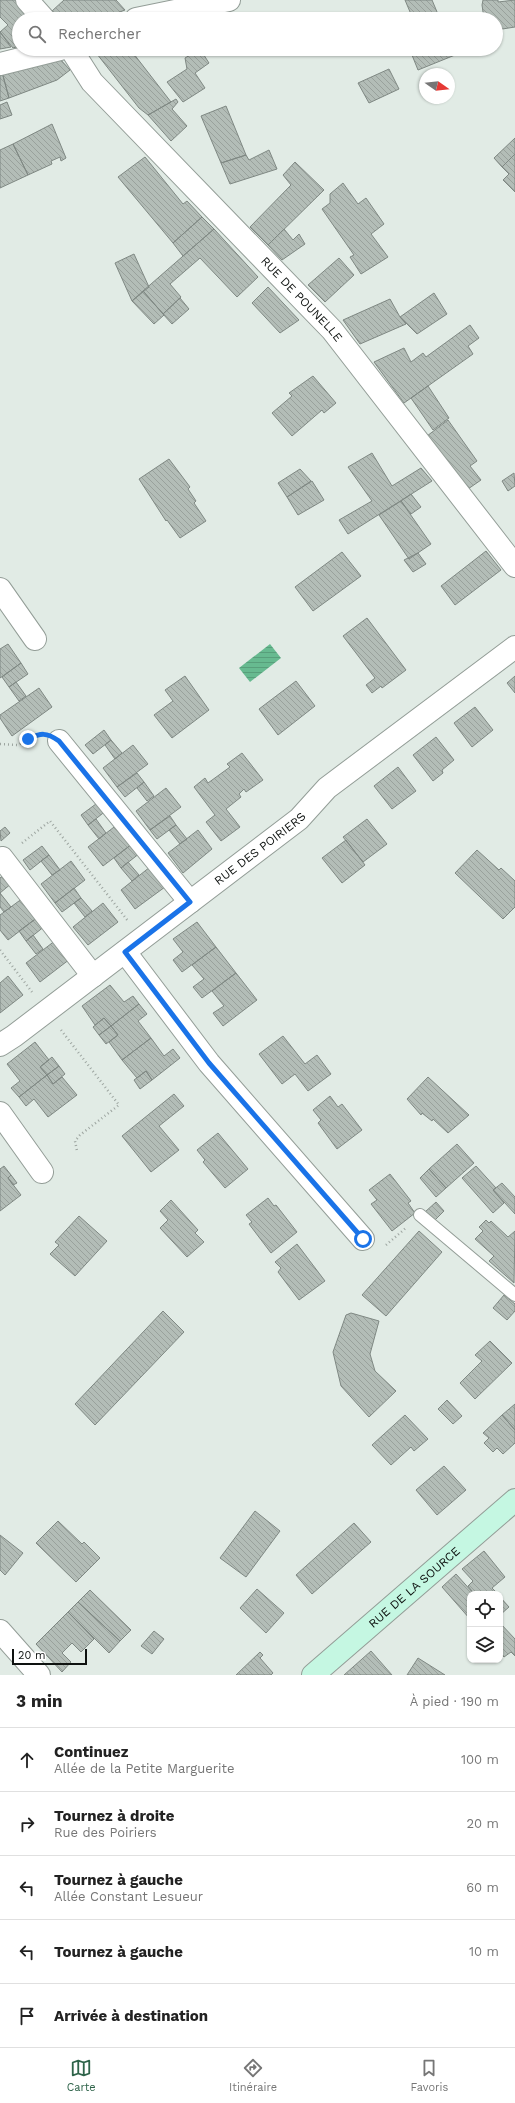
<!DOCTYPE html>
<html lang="fr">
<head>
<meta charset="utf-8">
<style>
  :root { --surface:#fff; --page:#f6f6f6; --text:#222; --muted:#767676; --line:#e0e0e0; --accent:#2e6349 }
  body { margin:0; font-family:"Work Sans",sans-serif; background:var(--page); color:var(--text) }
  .controls { position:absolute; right:12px; bottom:12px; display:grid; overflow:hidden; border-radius:8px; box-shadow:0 1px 3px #0004 }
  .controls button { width:36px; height:36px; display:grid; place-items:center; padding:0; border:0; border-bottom:1px solid var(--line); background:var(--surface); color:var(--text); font:20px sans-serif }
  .compass { position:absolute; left:419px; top:68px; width:36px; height:36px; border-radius:50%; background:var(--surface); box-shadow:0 1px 3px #0004; rotate:104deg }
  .scale { position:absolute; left:12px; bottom:10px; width:75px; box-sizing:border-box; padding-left:4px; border:2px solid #0e1210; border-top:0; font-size:11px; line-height:14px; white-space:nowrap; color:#0e1210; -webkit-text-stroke:3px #fff; paint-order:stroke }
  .stop { position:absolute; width:12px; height:12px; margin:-9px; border:3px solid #1a73e8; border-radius:50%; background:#fff }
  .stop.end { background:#1a73e8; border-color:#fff; box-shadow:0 1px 4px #0008 }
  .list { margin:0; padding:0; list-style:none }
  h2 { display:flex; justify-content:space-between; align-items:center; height:52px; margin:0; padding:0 16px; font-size:17px }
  h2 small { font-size:13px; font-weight:400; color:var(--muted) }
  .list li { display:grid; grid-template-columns:26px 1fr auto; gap:12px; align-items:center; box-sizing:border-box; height:64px; padding:0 16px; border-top:1px solid var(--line) }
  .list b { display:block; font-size:15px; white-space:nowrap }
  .list p { margin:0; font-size:13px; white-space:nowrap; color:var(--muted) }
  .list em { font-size:13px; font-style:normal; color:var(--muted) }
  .icon { flex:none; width:22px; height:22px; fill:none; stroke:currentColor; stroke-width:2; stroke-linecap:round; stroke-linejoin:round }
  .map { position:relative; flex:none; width:515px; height:1675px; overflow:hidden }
  .search { position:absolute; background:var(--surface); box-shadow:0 1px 3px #0004; left:12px; right:12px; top:12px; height:44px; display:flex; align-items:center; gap:10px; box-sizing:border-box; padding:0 14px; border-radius:22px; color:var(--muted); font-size:15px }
  .sheet { height:372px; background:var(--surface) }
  nav { display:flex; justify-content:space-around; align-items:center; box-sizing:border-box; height:56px; border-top:1px solid var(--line); background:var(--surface); font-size:11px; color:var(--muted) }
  nav a { display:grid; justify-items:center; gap:2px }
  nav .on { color:var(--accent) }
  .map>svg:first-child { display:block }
  .water { fill:url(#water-rules) }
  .building { fill:url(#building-back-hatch); stroke:#7f8883 }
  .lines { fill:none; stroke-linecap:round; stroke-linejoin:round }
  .lane-casing { stroke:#939d97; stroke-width:14 }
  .street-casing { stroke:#939d97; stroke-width:24 }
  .secondary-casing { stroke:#939d97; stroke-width:24 }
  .path { stroke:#9da5a0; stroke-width:2.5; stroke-dasharray:1 3; stroke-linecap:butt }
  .lane { stroke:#fff; stroke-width:12 }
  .street { stroke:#fff; stroke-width:22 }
  .secondary { stroke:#c5f7e2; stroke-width:22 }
  .route { stroke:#1a73e8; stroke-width:5 }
  .labels { text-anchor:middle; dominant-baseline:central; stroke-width:3.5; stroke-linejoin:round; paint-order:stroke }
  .street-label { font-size:12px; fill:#0e1210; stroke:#fff }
</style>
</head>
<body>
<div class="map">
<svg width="515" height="1675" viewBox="0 0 515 1675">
  <defs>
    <pattern id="water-rules" width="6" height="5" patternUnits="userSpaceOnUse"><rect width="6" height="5" fill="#67ba90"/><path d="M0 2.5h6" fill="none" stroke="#589f7b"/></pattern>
    <pattern id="building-back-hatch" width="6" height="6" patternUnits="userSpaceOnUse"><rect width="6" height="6" fill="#b3bdb7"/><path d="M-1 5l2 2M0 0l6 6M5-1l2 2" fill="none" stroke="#99a19c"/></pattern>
  </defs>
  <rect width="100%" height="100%" fill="#e1ebe5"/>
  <path class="water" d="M270,644L281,658L250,682L239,668Z"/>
  <path class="building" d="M0,0H18L33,19H19V46L13,48L0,32L8,25L0,17Z
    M64,0H116L125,10L101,19H60L52,11Z
    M405,0H432L440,19H413Z
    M483,0H498V2L515,0V27L496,30V19H484L482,5Z
    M0,32L11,47L0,49Z
    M112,49H130L171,102L148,115L139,108L97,54Z
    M200,49L209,63L195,73L205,88L183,102L167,82L187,69L185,58Z
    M425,49H453L455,55L418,70L412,55L425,50Z
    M60,59L70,70L57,80L9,98L2,72Z
    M389,69L399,89L369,103L358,83Z
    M2,72L9,98L0,101V73Z
    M176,99L178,102L172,109L187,126L171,141L148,115Z
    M7,102L12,115L0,119V105Z
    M226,106L246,155L221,163L201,116Z
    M52,124L66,158L61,161L60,157L51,161L52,164L28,175L13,144Z
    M515,138V154L502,167L494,158Z
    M13,144L28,175L0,188V150Z
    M269,150L277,169L230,184L221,163L246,155L249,160Z
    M515,154V192L503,180L509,174L502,167Z
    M145,157L183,204L187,201L202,217L173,243L118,177Z
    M295,162L324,190L268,245L250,227L291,185L283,175Z
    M343,183L358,204L366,198L384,224L371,234L388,257L361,274L350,257L354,255L322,209L330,203V194Z
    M202,217L214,229L183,256L173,243Z
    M214,229L258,277L237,297L200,258L170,284L181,297L163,314L143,291Z
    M284,229L293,240L299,234L305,244L282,260L268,245Z
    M134,254L149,287L132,301L115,263Z
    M339,258L354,275L325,302L308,285Z
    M268,287L299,320L280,333L252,303Z
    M143,291L164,315L154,324L132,301Z
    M434,293L447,314L417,334L400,317Z
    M180,298L189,309L172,324L163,314Z
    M390,299L400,317L406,324L360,344L343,320Z
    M470,325L479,338L468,346L473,354L404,403L374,362L404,348L411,362L423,353L426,357Z
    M313,376L336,403L324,413L322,410L292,436L272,413L292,396L289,393Z
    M428,386L449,418L433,430L411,398Z
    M448,420L477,461L470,466L481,480L468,489L427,436Z
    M372,453L392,486L421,468L432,481L348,534L339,520L372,501L348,467Z
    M169,459L190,487L188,489L196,501L194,503L206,521L180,538L167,520L166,521L139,479Z
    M300,469L311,481L287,497L278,483Z
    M514,473L515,486L508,491L502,481Z
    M312,481L324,500L298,515L287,497Z
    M411,494L421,507L411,514L401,501Z
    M401,501L431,544L409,559L379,515Z
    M486,551L501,570L455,605L441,586Z
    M342,552L361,576L313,611L295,587Z
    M418,553L426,564L413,572L404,560Z
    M367,618L406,670L382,688L381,686L372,693L366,685L375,678L343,636Z
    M8,644L21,663L0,678V649Z
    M21,663L28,674L9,687L2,677Z
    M185,676L209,710L172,738L154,715L173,701L165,690Z
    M515,676V693L507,683Z
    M296,681L315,706L278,735L259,709Z
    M16,682L26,696L19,701L9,687Z
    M39,688L52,707L12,736L0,718V715Z
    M475,707L493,730L472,747L454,723Z
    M104,730L111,740L93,754L85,745Z
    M436,737L454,760L442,770L443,773L433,781L413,755Z
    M111,740L122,753L115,759L105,745Z
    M133,745L148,764L117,787L103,768Z
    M242,753L263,780L246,792L244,789L239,794L241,797L226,809L240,827L221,841L206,822L215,815L194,787L205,778L208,783L230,767L227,764Z
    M398,767L416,791L392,809L374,786Z
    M137,773L144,782L125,797L117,787Z
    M144,782L154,796L147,801L137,788Z
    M166,788L181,807L150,830L136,811Z
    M100,801L107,810L88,825L81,815Z
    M170,816L176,825L157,839L150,830Z
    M96,819L106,833L99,839L88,825Z
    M367,819L387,844L363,862L343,837Z
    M118,824L132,844L103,866L88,847Z
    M176,825L187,839L180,844L169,830Z
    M5,827L10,833L1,841L0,831Z
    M198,830L212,849L183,873L168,853Z
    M346,840L365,865L342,883L322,858Z
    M132,844L140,853L121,868L114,858Z
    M42,846L49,855L30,870L23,860Z
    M477,850L499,870L501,868L515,881V907L503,919L455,873Z
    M49,855L60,870L52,875L41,861Z
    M71,861L85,880L55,903L41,884Z
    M128,862L139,875L132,881L121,868Z
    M150,867L165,887L135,909L121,890Z
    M5,874L12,883L0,893V878Z
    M74,888L81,898L62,912L55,903Z
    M0,893L11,907L4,912L0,907Z
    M23,898L38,917L8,940L0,930V915Z
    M81,898L92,911L85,917L74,903Z
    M103,903L118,922L88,945L73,927Z
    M38,917L45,926L26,941L19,931Z
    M197,922L216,947L182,972L173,960L183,952L173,939Z
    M33,935L43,949L36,954L26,941Z
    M56,940L70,959L40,982L26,963Z
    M216,947L236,973L202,998L193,987L204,979L192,965Z
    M236,973L257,1000L223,1026L213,1013L224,1006L212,991Z
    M8,976L23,995L0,1013V983Z
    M110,985L124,1002L133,996L139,1004L111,1026L104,1018L95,1025L82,1006Z
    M139,1004L147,1014L138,1021L151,1038L122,1060L109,1042L118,1035L111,1026Z
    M104,1018L111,1026L99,1035L93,1027Z
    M111,1026L118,1035L106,1044L99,1035Z
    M283,1036L305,1064L317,1055L331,1074L308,1091L295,1074L282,1084L259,1054Z
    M151,1038L164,1056L173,1049L180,1058L152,1080L146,1071L137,1078L122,1060Z
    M35,1042L49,1060L40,1067L47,1075L19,1097L11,1088L20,1081L7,1064Z
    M52,1057L59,1066L47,1075L40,1067Z
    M59,1066L65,1074L53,1084L47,1075Z
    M146,1071L152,1080L140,1089L134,1080Z
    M47,1075L53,1084L62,1077L77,1095L48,1117L34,1099L26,1106L19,1097Z
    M428,1077L469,1115L448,1133L433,1119L432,1121L422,1113L421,1115L407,1099Z
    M174,1094L184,1106L159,1126L179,1150L151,1172L122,1136Z
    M330,1096L338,1107L342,1104L362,1130L337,1149L318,1123L321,1120L313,1110Z
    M218,1133L248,1169L225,1188L203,1162L205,1160L197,1150Z
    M457,1144L474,1163L446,1188L429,1169Z
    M4,1166L11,1175L8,1178L21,1195L0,1211V1169Z
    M476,1166L496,1188L493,1190L504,1203L493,1213L462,1178Z
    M429,1169L446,1188L436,1197L420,1178Z
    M390,1174L411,1201L408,1203L415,1213L392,1231L371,1204L377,1200L369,1190Z
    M11,1175L17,1183L13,1185L8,1178Z
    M502,1183L515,1197V1214L493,1190Z
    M268,1198L274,1206L276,1205L297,1232L271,1253L249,1224L252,1222L246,1215Z
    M171,1200L198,1230L195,1233L204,1242L187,1257L160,1228L168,1220L160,1211Z
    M436,1202L444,1211L434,1221L425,1212Z
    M79,1216L107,1241L75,1276L50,1254L59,1245L55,1242Z
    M486,1220L489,1223L491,1221L508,1237L515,1231L514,1283L489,1261L494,1256L475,1239L483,1231L479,1227Z
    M419,1231L442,1252L386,1316L362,1295Z
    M297,1244L325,1281L299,1300L278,1272L281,1268L275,1262Z
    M504,1295L515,1304V1311L507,1320L493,1308Z
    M163,1311L184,1332L95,1425L75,1404Z
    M351,1313L379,1321L370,1354L375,1371L396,1391L369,1417L341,1386L333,1352L346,1315Z
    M490,1341L512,1363L475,1399L460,1383L482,1361L475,1355Z
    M447,1400L462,1416L453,1424L438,1409Z
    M515,1404V1430L502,1415Z
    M405,1415L428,1439L414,1451L411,1447L391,1465L372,1445Z
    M502,1415L515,1430V1443L503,1454L497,1448L493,1452L484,1443L489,1438L483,1433Z
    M444,1466L466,1490L437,1515L416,1490Z
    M255,1511L280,1531L246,1577L220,1558Z
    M58,1521L82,1544L84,1542L100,1558L76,1582L36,1543Z
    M354,1523L371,1542L312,1594L296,1575Z
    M0,1535L23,1553L5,1575L0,1570Z
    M484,1551L505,1577L492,1588L498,1594H474L468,1586L473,1581L462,1569Z
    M456,1574L474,1594H470V1619L442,1587Z
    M257,1589L284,1613L266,1633L240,1608Z
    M90,1590L131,1630L120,1641L78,1602Z
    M500,1597L509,1607L500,1615Z
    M78,1602L120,1641L109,1653L68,1612Z
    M68,1612L94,1639L81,1652L72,1643L62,1653L71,1662L62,1672L36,1644Z
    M500,1623L515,1639V1656L511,1652L504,1657L500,1653Z
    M154,1631L164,1639L152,1654L141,1646Z
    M371,1651L392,1675H344Z
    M260,1652L263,1655L260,1658L273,1673L271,1675H236Z
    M418,1658L445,1675H407Z"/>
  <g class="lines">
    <g class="lane-casing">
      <path id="lane" d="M420,1215L515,1295"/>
    </g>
    <g class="street-casing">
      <g id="street">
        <path d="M27,0L44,19"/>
        <path d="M136,19L229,0"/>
        <path id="s1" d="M71,49L92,82L332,330L515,566"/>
        <path d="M0,64L60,49"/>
        <path d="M0,589L35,639"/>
        <path d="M59,741L190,902"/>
        <path d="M2,858L93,976"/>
        <path d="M125,952L209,1063L363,1239"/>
        <path id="s2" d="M0,1045L14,1036L299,819L327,788L515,647"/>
        <path d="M0,1113L42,1172"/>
        <path d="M0,1631L39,1675"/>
      </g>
    </g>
    <g class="secondary-casing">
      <g id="secondary">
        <path id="s3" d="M313,1675L515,1500"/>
      </g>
    </g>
    <path class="path" d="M0,744L18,745L37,735
      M22,843L50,821L128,921
      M0,950L32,992
      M61,1030L119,1105L80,1135L75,1141L77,1151
      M386,1245L407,1227"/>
    <use href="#lane" class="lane"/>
    <use href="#street" class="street"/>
    <use href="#secondary" class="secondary"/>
  </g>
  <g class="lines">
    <path class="route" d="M28,739C41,733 46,732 59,741L190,902L125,952L209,1063L363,1239"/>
  </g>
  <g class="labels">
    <g class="street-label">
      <text stroke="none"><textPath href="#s1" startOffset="341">RUE DE POUNELLE</textPath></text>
      <text stroke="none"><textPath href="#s2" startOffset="326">RUE DES POIRIERS</textPath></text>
      <text stroke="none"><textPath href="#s3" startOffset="134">RUE DE LA SOURCE</textPath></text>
    </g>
  </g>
</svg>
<div class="controls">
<button><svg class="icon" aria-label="locate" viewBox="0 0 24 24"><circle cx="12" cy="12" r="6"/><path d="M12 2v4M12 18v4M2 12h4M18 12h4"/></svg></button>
<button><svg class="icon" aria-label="layers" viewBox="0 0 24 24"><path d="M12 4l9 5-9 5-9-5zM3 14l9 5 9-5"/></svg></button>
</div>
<svg class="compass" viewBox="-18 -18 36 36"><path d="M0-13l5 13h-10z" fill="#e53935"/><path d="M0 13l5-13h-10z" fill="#767676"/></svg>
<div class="scale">20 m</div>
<div class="stop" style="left:363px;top:1239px"></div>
<div class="stop end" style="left:28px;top:739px"></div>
<div class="search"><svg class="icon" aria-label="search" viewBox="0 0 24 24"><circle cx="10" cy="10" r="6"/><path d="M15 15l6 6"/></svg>Rechercher</div>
</div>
<section class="sheet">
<h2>3 min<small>À pied · 190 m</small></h2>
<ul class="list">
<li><svg class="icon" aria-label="ahead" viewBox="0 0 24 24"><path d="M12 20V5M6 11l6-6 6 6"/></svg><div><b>Continuez</b><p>Allée de la Petite Marguerite</p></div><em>100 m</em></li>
<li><svg class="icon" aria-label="right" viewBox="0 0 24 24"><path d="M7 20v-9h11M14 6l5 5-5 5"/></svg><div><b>Tournez à droite</b><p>Rue des Poiriers</p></div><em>20 m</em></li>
<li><svg class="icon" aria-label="left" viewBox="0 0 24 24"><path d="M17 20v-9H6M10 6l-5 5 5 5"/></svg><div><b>Tournez à gauche</b><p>Allée Constant Lesueur</p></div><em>60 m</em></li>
<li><svg class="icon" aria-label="left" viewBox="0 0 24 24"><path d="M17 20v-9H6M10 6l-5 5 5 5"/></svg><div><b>Tournez à gauche</b></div><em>10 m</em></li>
<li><svg class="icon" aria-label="arrive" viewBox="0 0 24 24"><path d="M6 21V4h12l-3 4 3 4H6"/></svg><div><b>Arrivée à destination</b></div></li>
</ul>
</section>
<nav>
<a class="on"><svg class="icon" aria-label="map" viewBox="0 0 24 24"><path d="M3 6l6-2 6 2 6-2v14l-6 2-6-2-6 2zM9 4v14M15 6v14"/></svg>Carte</a>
<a><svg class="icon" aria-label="directions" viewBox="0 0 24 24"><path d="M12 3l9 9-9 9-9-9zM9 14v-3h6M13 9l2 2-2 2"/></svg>Itinéraire</a>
<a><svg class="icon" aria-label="saved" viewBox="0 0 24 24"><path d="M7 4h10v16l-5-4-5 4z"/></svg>Favoris</a>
</nav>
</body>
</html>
